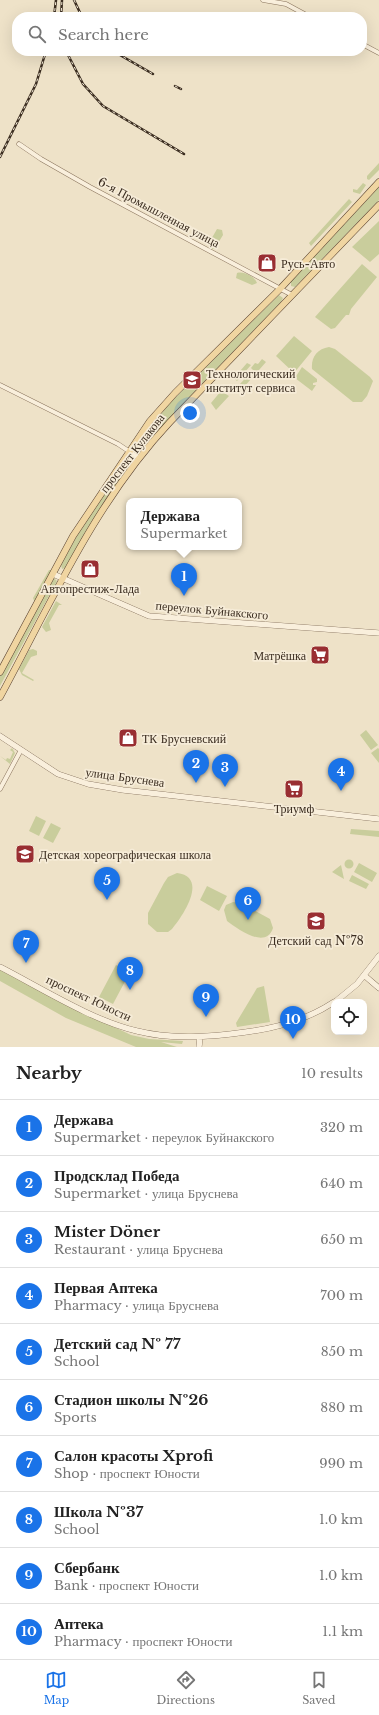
<!DOCTYPE html>
<html lang="en">
<head>
<meta charset="utf-8">
<style>
  :root { --surface:#fff; --page:#f6f6f6; --text:#222; --muted:#767676; --line:#e0e0e0; --accent:#1a73e8 }
  body { margin:0; font-family:"Libre Baskerville",serif; background:var(--page); color:var(--text) }
  .controls { position:absolute; right:12px; bottom:12px; display:grid; overflow:hidden; border-radius:8px; box-shadow:0 4px 16px #0002 }
  .controls button { width:36px; height:36px; display:grid; place-items:center; padding:0; border:0; border-bottom:1px solid var(--line); background:var(--surface); color:var(--text); font:20px sans-serif }
  .you { position:absolute; left:190px; top:413px; width:14px; height:14px; margin:-10px; border:3px solid #fff; border-radius:50%; background:#1a73e8; box-shadow:0 0 0 6px #1a73e833 }
  .badge { display:grid; place-items:center; width:26px; height:26px; border-radius:50%; background:var(--accent); color:#fff; font-size:13px; font-weight:700 }
  .pin { position:absolute; translate:-50% -33px; filter:drop-shadow(0 1px 2px #0008) }
  .pin::after { content:''; position:absolute; top:21px; width:14px; height:12px; background:inherit; clip-path:polygon(0 0,100% 0,50% 100%) }
  .popup { position:absolute; left:126px; top:498px; width:116px; height:52px; box-sizing:border-box; display:grid; place-content:center; border-radius:8px; background:var(--surface); filter:drop-shadow(0 1px 3px #0005); font-size:13px; white-space:nowrap; color:var(--muted) }
  .popup b { font-size:15px; color:var(--text) }
  .popup::after { content:''; position:absolute; left:50%; top:100%; margin-left:-8px; border:8px solid transparent; border-top-color:var(--surface) }
  .list { margin:0; padding:0; list-style:none }
  h2 { display:flex; justify-content:space-between; align-items:center; height:52px; margin:0; padding:0 16px; font-size:17px }
  h2 small { font-size:13px; font-weight:400; color:var(--muted) }
  .list li { display:grid; grid-template-columns:26px 1fr auto; gap:12px; align-items:center; box-sizing:border-box; height:56px; padding:0 16px; border-top:1px solid var(--line) }
  .list b { display:block; font-size:15px; white-space:nowrap }
  .list p { margin:0; font-size:13px; white-space:nowrap; color:var(--muted) }
  .list em { font-size:13px; font-style:normal; color:var(--muted) }
  .icon { flex:none; width:22px; height:22px; fill:none; stroke:currentColor; stroke-width:2; stroke-linecap:round; stroke-linejoin:round }
  .map { position:relative; flex:none; width:379px; height:1047px; overflow:hidden }
  .search { position:absolute; background:var(--surface); box-shadow:0 4px 16px #0002; left:12px; right:12px; top:12px; height:44px; display:flex; align-items:center; gap:10px; box-sizing:border-box; padding:0 14px; border-radius:16px; color:var(--muted); font-size:15px }
  .sheet { height:612px; background:var(--surface) }
  nav { display:flex; justify-content:space-around; align-items:center; box-sizing:border-box; height:56px; border-top:1px solid var(--line); background:var(--surface); font-size:11px; color:var(--muted) }
  nav a { display:grid; justify-items:center; gap:2px }
  nav .on { color:var(--accent) }
  .map>svg:first-child { display:block }
  .green { fill:#c9cd9c }
  .lines { fill:none; stroke-linecap:round; stroke-linejoin:round }
  .street-casing { stroke:#8a745d; stroke-width:5 }
  .secondary-casing { stroke:#6c5540; stroke-width:6 }
  .primary-casing { stroke:#594231; stroke-width:7 }
  .street { stroke:#f9efdc; stroke-width:4 }
  .secondary { stroke:#f9efdc; stroke-width:5.5 }
  .primary { stroke:#f0d5a1; stroke-width:6 }
  .rail-casing { stroke:#3b2d20; stroke-width:2.5 }
  .rail { stroke:#f6ecd8; stroke-width:1; stroke-dasharray:3; stroke-linecap:butt }
  .labels { text-anchor:middle; dominant-baseline:central; stroke-width:3.5; stroke-linejoin:round; paint-order:stroke }
  .street-label { font-size:12px; fill:#3b2d20; stroke:#f6ecd8 }
  .poi-label { font-size:12px; fill:#3b2d20; stroke:#f6ecd8; text-anchor:start }
</style>
</head>
<body>
<div class="map">
<svg width="379" height="1047" viewBox="0 0 379 1047">
  <rect width="100%" height="100%" fill="#eee2c8"/>
  <path class="green" d="M379,163V170L369,180L367,179V176Z
    M363,183L366,185L360,194L353,192V189L357,190Z
    M379,187V200L295,287L291,286V281Z
    M349,199L352,202L311,246L309,243Z
    M379,221V254L370,262L352,247Z
    M217,229L222,230L223,235L215,248L212,249L209,243Z
    M362,264L377,277L351,309L349,315H346L335,328L331,329L315,317Z
    M237,273C244,271 254,276 257,283L252,285L236,278Z
    M279,295L283,298L281,302L177,410L141,452H136V447L168,405Z
    M294,336L312,351L294,373L276,356Z
    M329,347L335,349L370,377L373,381L367,396L362,402H353L312,369C311,357 317,349 329,347Z
    M262,359L266,362L244,387L240,384L253,370L251,368L255,363L258,364Z
    M247,363L251,365L237,381L234,378Z
    M302,367L317,379V382L313,383V385H316L312,391L295,378Z
    M221,391L229,396L216,410L211,403Z
    M126,462L130,465L108,495L65,568L62,569L61,565L79,532Z
    M49,570H53L35,603L33,598Z
    M54,578L57,581L0,686V676Z
    M56,601L62,605H59L49,623L51,630L46,632L42,627Z
    M33,649L37,651V655L31,657L22,673L34,680L33,681L22,675L19,669L29,650Z
    M366,730L378,745L371,750L360,735Z
    M12,748L15,753L10,764L0,756L6,760L7,758L10,759L13,752L10,750Z
    M378,748L379,749V763L371,753Z
    M36,816L46,821L39,836L29,831Z
    M51,823L61,828L53,843L43,838Z
    M351,829L379,831V837L350,834Z
    M344.5 864a4.5 4.5 0 1 1 9 0a4.5 4.5 0 1 1-9 0Z
    M359,863L377,873L372,882L354,872Z
    M341,865L344,879L332,872Z
    M177,873C209,877 183,916 172,929L168,932H157L148,924V913L164,883L168,877Z
    M352,875L369,884L366,889L349,881Z
    M207,886L227,896L219,911L200,900Z
    M233,902L241,903L270,919L273,928C266,950 238,929 227,921L224,910L226,905Z
    M116,965L130,972L113,1004L99,997Z
    M0,969L71,1006L131,1035L149,1039L183,1041L182,1044L161,1042L177,1047H136L66,1018L0,981Z
    M264,986L270,1022L237,1027L236,1023L257,988Z"/>
  <g class="lines">
    <g class="street-casing">
      <path id="street" d="M263,0L286,4L310,17
        M362,44L379,53
        M19,144L41,159L90,187L292,295
        M0,385L118,444L139,458
        M0,789L21,750"/>
    </g>
    <g class="secondary-casing">
      <path id="secondary" d="M53,574L149,616L379,633
        M0,736L58,774L88,784L123,790L379,819
        M0,967C41,988 93,1021 137,1031C173,1040 210,1037 246,1032C277,1028 307,1020 334,1002
        M365,976L379,988
        M335,1002L357,984L379,956
        M199,1047L200,1037"/>
    </g>
    <g class="primary-casing">
      <path id="primary" d="M0,672L73,536L150,421L175,393L280,289L379,182
        M0,697C51,603 95,502 170,422L379,205"/>
    </g>
    <use href="#street" class="street"/>
    <use href="#secondary" class="secondary"/>
    <use href="#primary" class="primary"/>
    <g class="rail-casing">
      <path id="rail" d="M74,0L82,17
        M54,17L56,0
        M61,17L62,0
        M66,51L83,84L103,106L184,154
        M113,51L153,74
        M175,86L181,89
        M0,157L36,84L46,51"/>
    </g>
    <use href="#rail" class="rail"/>
  </g>
  <defs>
    <g id="shop-square" transform="scale(1)"><rect x="-9" y="-9" width="18" height="18" rx="4" fill="#992e32" stroke="#f6ecd8"/><path d="M-5-2.5h2.3a2.7 3.5 0 0 1 5.4 0H5L5.5 6h-11ZM-1.5-2.5h3a1.5 2.3 0 0 0-3 0Z" fill="#fff"/></g>
    <g id="university-square" transform="scale(1)"><rect x="-9" y="-9" width="18" height="18" rx="4" fill="#992e32" stroke="#f6ecd8"/><path d="M0-5L7-2L0 1L-7-2ZM-4 1L0 2.5L4 1V4Q0 6-4 4Z" fill="#fff"/></g>
    <g id="supermarket-square" transform="scale(1)"><rect x="-9" y="-9" width="18" height="18" rx="4" fill="#992e32" stroke="#f6ecd8"/><path d="M-6-5.5h2.5l.6 2H6L4.5 2H-2.5L-4.4-4H-6ZM-1.5 3.2a1.3 1.3 0 1 0 .1 0ZM3 3.2a1.3 1.3 0 1 0 .1 0Z" fill="#fff"/></g>
    <g id="school-square" transform="scale(1)"><rect x="-9" y="-9" width="18" height="18" rx="4" fill="#992e32" stroke="#f6ecd8"/><path d="M0-5L7-2L0 1L-7-2ZM-4 1L0 2.5L4 1V4Q0 6-4 4Z" fill="#fff"/></g>
  </defs>
  <g fill-rule="evenodd">
    <use href="#shop-square" x="267" y="263"/>
    <use href="#university-square" x="192" y="380"/>
    <use href="#shop-square" x="90" y="569"/>
    <use href="#supermarket-square" x="320" y="655"/>
    <use href="#shop-square" x="128" y="738"/>
    <use href="#supermarket-square" x="294" y="789"/>
    <use href="#school-square" x="25" y="854"/>
    <use href="#school-square" x="316" y="921"/>
  </g>
  <g class="labels">
    <g class="street-label">
      <text transform="translate(159 212) rotate(28)">6-я Промышленная улица</text>
      <text transform="translate(132 453) rotate(-52)">проспект Кулакова</text>
      <text transform="translate(212 610) rotate(5)">переулок Буйнакского</text>
      <text transform="translate(125 777) rotate(8)">улица Бруснева</text>
      <text transform="translate(89 998) rotate(25)">проспект Юности</text>
    </g>
    <g class="poi-label">
      <text x="281" y="263">Русь-Авто</text>
      <text x="206" y="373">Технологический<tspan x="206" dy="14">институт сервиса</tspan></text>
      <text x="90" y="588" text-anchor="middle">Автопрестиж-Лада</text>
      <text x="306" y="655" text-anchor="end">Матрёшка</text>
      <text x="142" y="738">ТК Брусневский</text>
      <text x="294" y="808" text-anchor="middle">Триумф</text>
      <text x="39" y="854">Детская хореографическая школа</text>
      <text x="316" y="940" text-anchor="middle">Детский сад №78</text>
    </g>
  </g>
</svg>
<div class="controls">
<button><svg class="icon" aria-label="locate" viewBox="0 0 24 24"><circle cx="12" cy="12" r="6"/><path d="M12 2v4M12 18v4M2 12h4M18 12h4"/></svg></button>
</div>
<div class="you"></div>
<div class="pin badge" style="left:184px;top:596px">1</div>
<div class="popup"><b>Держава</b>Supermarket</div>
<div class="pin badge" style="left:196px;top:783px">2</div>
<div class="pin badge" style="left:225px;top:787px">3</div>
<div class="pin badge" style="left:341px;top:791px">4</div>
<div class="pin badge" style="left:107px;top:900px">5</div>
<div class="pin badge" style="left:248px;top:920px">6</div>
<div class="pin badge" style="left:26px;top:963px">7</div>
<div class="pin badge" style="left:130px;top:990px">8</div>
<div class="pin badge" style="left:206px;top:1017px">9</div>
<div class="pin badge" style="left:293px;top:1039px">10</div>
<div class="search"><svg class="icon" aria-label="search" viewBox="0 0 24 24"><circle cx="10" cy="10" r="6"/><path d="M15 15l6 6"/></svg>Search here</div>
</div>
<section class="sheet">
<h2>Nearby<small>10 results</small></h2>
<ul class="list">
<li><span class="badge">1</span><div><b>Держава</b><p>Supermarket · переулок Буйнакского</p></div><em>320 m</em></li>
<li><span class="badge">2</span><div><b>Продсклад Победа</b><p>Supermarket · улица Бруснева</p></div><em>640 m</em></li>
<li><span class="badge">3</span><div><b>Mister Döner</b><p>Restaurant · улица Бруснева</p></div><em>650 m</em></li>
<li><span class="badge">4</span><div><b>Первая Аптека</b><p>Pharmacy · улица Бруснева</p></div><em>700 m</em></li>
<li><span class="badge">5</span><div><b>Детский сад № 77</b><p>School</p></div><em>850 m</em></li>
<li><span class="badge">6</span><div><b>Стадион школы №26</b><p>Sports</p></div><em>880 m</em></li>
<li><span class="badge">7</span><div><b>Салон красоты Xprofi</b><p>Shop · проспект Юности</p></div><em>990 m</em></li>
<li><span class="badge">8</span><div><b>Школа №37</b><p>School</p></div><em>1.0 km</em></li>
<li><span class="badge">9</span><div><b>Сбербанк</b><p>Bank · проспект Юности</p></div><em>1.0 km</em></li>
<li><span class="badge">10</span><div><b>Аптека</b><p>Pharmacy · проспект Юности</p></div><em>1.1 km</em></li>
</ul>
</section>
<nav>
<a class="on"><svg class="icon" aria-label="map" viewBox="0 0 24 24"><path d="M3 6l6-2 6 2 6-2v14l-6 2-6-2-6 2zM9 4v14M15 6v14"/></svg>Map</a>
<a><svg class="icon" aria-label="directions" viewBox="0 0 24 24"><path d="M12 3l9 9-9 9-9-9zM9 14v-3h6M13 9l2 2-2 2"/></svg>Directions</a>
<a><svg class="icon" aria-label="saved" viewBox="0 0 24 24"><path d="M7 4h10v16l-5-4-5 4z"/></svg>Saved</a>
</nav>
</body>
</html>
